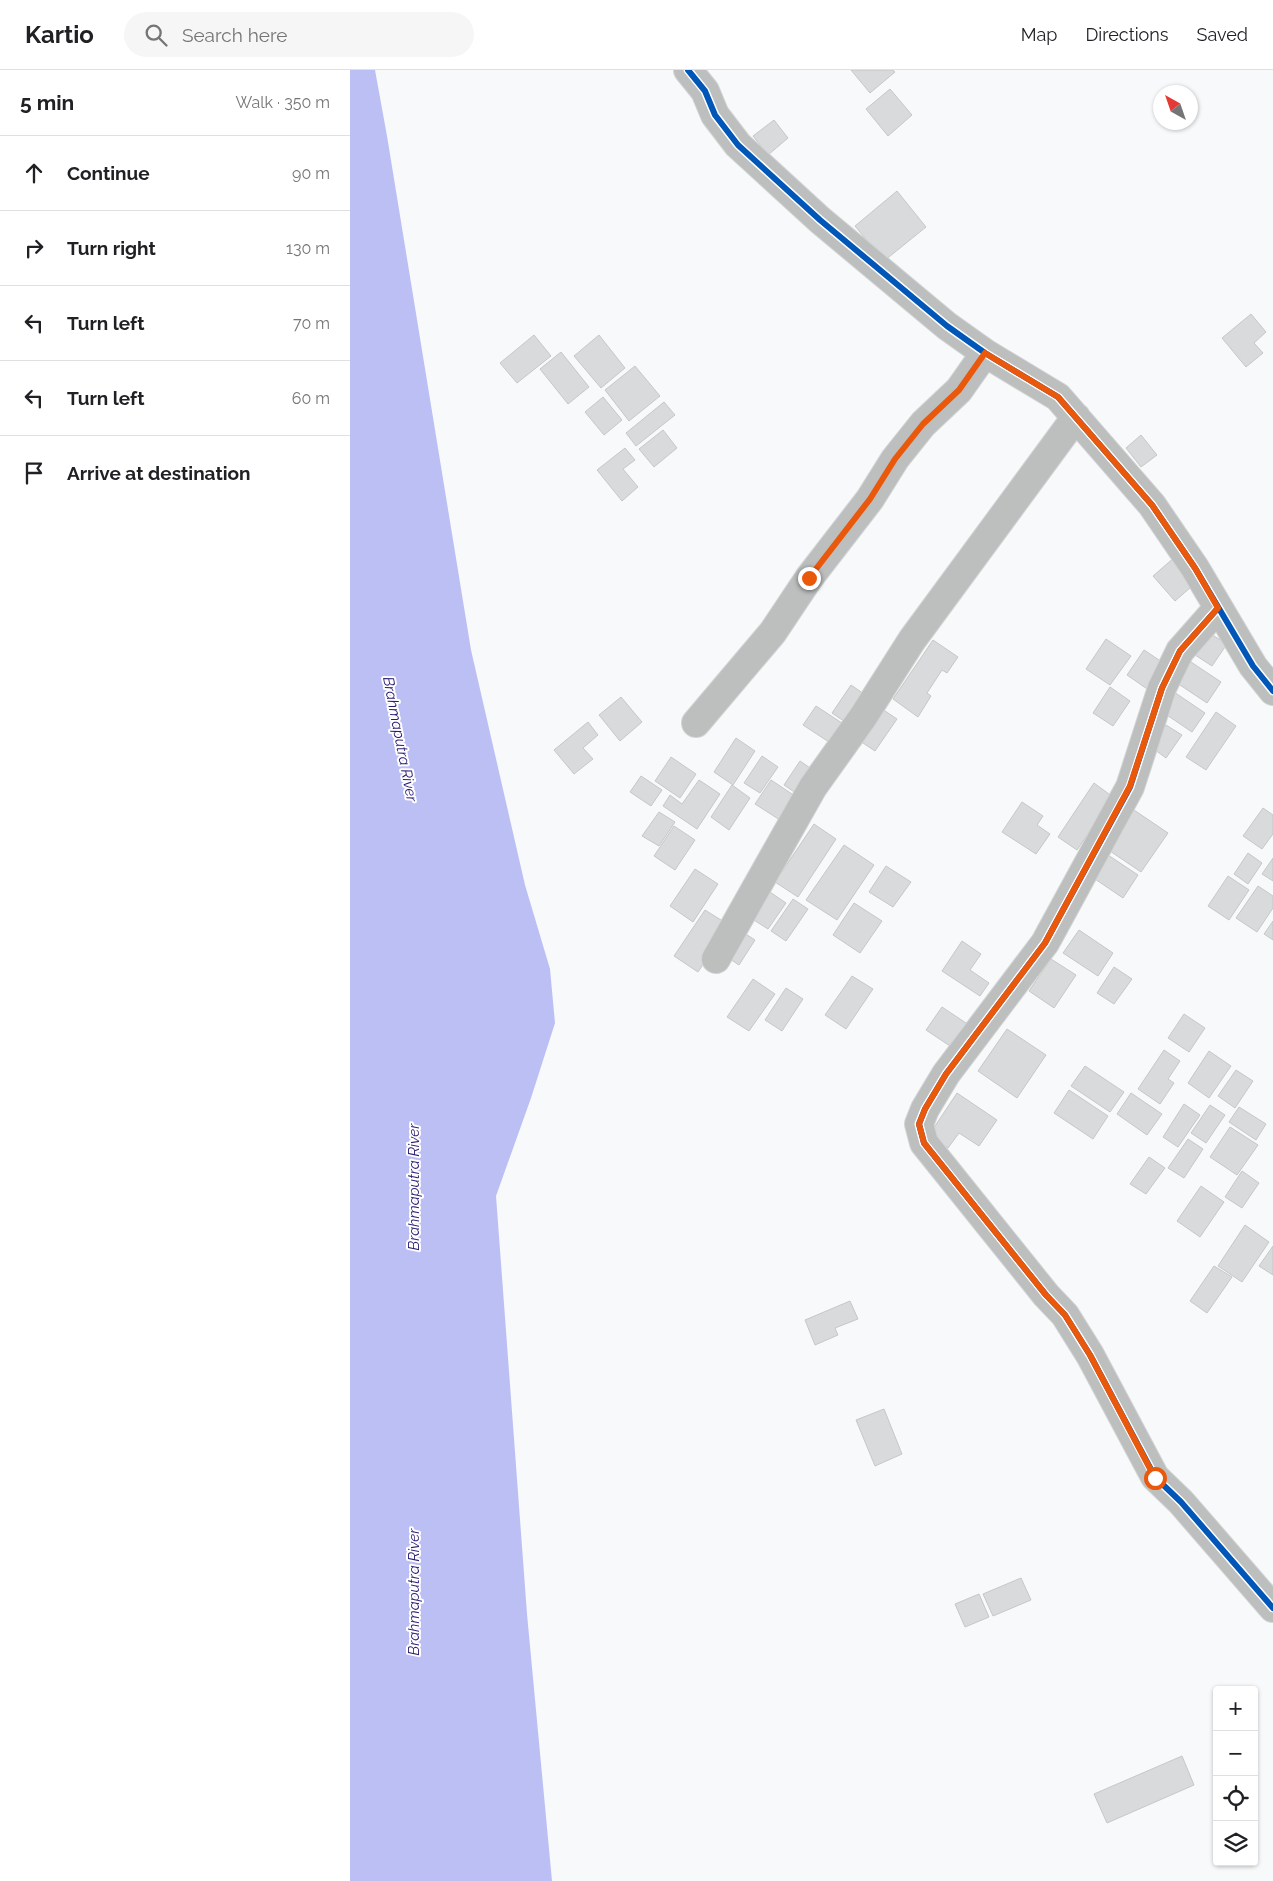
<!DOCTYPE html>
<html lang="en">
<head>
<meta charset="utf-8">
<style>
  :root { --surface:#fff; --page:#f6f6f6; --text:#202124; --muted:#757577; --line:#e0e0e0 }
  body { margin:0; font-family:Raleway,sans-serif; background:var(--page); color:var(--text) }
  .controls { position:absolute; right:15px; bottom:15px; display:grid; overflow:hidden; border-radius:5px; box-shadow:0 1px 4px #0004 }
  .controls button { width:45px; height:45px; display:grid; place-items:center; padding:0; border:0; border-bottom:1px solid var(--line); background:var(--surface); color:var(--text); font:25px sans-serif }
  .compass { position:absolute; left:803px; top:15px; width:45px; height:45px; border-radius:50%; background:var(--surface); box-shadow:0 1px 4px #0004; rotate:320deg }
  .stop { position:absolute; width:15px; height:15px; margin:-11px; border:4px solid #ea580c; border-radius:50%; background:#fff }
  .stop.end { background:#ea580c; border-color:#fff; box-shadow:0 1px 5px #0008 }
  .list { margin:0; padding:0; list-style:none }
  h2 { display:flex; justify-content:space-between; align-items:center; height:65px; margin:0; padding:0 20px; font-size:21px }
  h2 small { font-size:16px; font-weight:400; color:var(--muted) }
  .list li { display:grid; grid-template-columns:32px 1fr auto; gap:15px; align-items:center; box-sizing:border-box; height:75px; padding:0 20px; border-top:1px solid var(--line) }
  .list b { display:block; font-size:19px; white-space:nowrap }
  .list em { font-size:16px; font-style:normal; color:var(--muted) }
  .icon { flex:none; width:28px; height:28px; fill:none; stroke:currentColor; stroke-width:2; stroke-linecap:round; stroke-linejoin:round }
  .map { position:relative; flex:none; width:923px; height:1811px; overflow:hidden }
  header { display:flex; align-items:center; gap:30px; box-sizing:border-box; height:70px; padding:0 25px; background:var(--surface); border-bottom:1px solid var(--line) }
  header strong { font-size:24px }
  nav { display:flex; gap:28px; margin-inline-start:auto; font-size:18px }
  .search { width:350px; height:45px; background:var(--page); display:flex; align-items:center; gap:12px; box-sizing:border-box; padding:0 18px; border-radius:28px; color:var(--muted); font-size:19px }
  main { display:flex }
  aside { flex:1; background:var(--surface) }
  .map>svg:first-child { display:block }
  .water { fill:#bcbff4 }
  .building { fill:#d8dadb; stroke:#c6c8c8 }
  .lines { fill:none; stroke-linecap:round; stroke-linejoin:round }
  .minor-casing { stroke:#d3d4d5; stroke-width:30 }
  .minor { stroke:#bdbebe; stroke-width:28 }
  .cycleway-casing { stroke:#fff; stroke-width:9 }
  .cycleway { stroke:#0057b8; stroke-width:6 }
  .route { stroke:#ea580c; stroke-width:6 }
  .labels { text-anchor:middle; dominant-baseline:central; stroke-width:4; stroke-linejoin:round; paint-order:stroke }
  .water-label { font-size:15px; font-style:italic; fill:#291c71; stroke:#fff }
</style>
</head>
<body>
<header>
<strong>Kartio</strong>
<div class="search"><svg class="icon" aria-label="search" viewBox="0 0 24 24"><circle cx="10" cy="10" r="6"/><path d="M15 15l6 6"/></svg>Search here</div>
<nav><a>Map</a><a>Directions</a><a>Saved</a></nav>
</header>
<main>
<aside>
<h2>5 min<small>Walk · 350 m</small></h2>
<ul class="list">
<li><svg class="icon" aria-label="ahead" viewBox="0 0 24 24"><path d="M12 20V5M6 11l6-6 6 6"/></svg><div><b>Continue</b></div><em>90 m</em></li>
<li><svg class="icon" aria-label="right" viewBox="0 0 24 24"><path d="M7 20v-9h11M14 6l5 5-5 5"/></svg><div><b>Turn right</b></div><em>130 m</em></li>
<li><svg class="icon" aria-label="left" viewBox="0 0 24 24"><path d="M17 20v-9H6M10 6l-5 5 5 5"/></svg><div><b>Turn left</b></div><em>70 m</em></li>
<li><svg class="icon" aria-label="left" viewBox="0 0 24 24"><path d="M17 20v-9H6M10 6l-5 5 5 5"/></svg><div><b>Turn left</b></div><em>60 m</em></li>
<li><svg class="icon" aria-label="arrive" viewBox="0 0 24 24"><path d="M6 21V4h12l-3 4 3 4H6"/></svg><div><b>Arrive at destination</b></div></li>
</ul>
</aside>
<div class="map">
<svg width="923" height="1811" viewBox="0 0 923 1811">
  <rect width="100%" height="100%" fill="#f7f9fa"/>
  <path class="water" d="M0,0H25L37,66L121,580L175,815L200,899L205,953L181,1028L146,1126L177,1544L202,1811H0Z"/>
  <path class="building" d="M501,0H543L545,2L520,23Z
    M540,19L562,45L538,66L516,39Z
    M424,50L438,68L418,85L403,66Z
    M547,121L576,157L534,191L505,156Z
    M901,244L916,262L904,273L913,283L896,297L872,268Z
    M184,265L201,286L167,313L150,293Z
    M249,265L275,298L251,318L224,286Z
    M211,282L239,317L218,334L190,299Z
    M285,296L310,326L279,351L255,320Z
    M253,327L272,350L254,365L235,342Z
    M314,332L325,345L286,376L276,363Z
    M313,360L327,378L304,397L289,379Z
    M791,365L807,385L791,397L776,378Z
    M275,378L285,390L273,399L288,417L272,431L247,400Z
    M826,486L848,511L825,531L803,506Z
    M856,561L877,574L862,596L842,583Z
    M756,569L781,586L760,615L736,599Z
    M583,570L608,587L597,603L592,600L577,623L581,626L568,647L543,629Z
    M794,580L818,596L800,621L777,605Z
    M838,590L871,612L857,633L824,611Z
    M501,615L520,628L501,656L482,643Z
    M760,617L780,631L763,656L743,643Z
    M824,622L855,643L842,662L811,641Z
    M271,627L292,652L270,671L249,645Z
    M526,635L547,649L525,681L504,667Z
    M466,636L498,657L485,676L453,655Z
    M866,642L886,656L856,700L836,687Z
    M238,652L248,665L233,678L243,689L224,704L204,680Z
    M816,655L832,665L816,688L801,677Z
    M386,668L405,681L383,715L364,702Z
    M412,686L428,697L410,723L394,713Z
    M321,687L346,704L330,728L305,711Z
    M450,691L469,704L453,728L434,715Z
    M291,706L312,720L301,736L280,722Z
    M349,710L370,724L347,759L313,736L320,725L332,734Z
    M421,710L448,728L433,752L405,734Z
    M744,713L763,727L727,780L708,767Z
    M382,715L400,728L379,760L361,747Z
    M672,732L693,746L687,755L700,764L686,784L652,762Z
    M913,738L923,745V764L912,779L893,766Z
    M784,740L818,763L791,802L757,779Z
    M309,742L325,752L309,776L292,766Z
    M464,754L486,769L448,827L425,812Z
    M324,756L345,770L325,800L304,786Z
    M494,775L524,795L487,850L456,830Z
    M898,783L912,793L898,814L884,804Z
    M758,785L788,805L773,828L742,807Z
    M923,788V811L912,804Z
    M536,796L561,812L543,837L519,822Z
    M345,799L368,814L343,852L320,836Z
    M878,806L899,820L879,850L858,836Z
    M908,816L923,826V838L907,862L886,848Z
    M417,820L436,833L418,859L399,847Z
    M443,829L458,839L436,871L421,861Z
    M504,833L532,851L510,883L483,865Z
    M355,840L379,855L348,902L324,886Z
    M923,851V870L914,864Z
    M729,860L763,883L748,906L713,883Z
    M391,861L405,870L389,895L374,885Z
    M612,871L631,884L620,900L639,913L630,926L592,901Z
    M701,889L726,905L704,938L679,921Z
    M764,897L782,909L764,934L747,923Z
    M502,906L523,919L496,959L475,945Z
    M403,909L425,924L399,961L377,947Z
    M436,918L453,929L432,961L415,950Z
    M592,937L622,957L606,980L576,960Z
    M834,944L855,958L839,982L818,968Z
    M657,959L696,985L667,1028L628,1001Z
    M814,980L830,991L818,1009L824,1013L810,1034L788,1019Z
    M859,981L881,996L859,1028L838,1013Z
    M735,996L774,1022L760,1042L721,1016Z
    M886,1000L903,1011L885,1038L868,1026Z
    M719,1020L758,1046L743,1069L704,1043Z
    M607,1023L647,1050L629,1076L609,1063L598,1078L579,1065Z
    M781,1023L812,1044L797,1065L767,1044Z
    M834,1034L850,1045L828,1077L813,1067Z
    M860,1035L875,1045L856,1073L841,1063Z
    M889,1037L916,1054L906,1070L879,1052Z
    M880,1057L908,1075L887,1105L860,1087Z
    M838,1069L853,1079L834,1108L818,1098Z
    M799,1087L815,1098L796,1124L780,1114Z
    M892,1101L909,1113L892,1138L875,1127Z
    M851,1116L874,1132L850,1167L827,1151Z
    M895,1155L919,1172L892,1212L868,1196Z
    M923,1176V1205L909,1196Z
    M864,1196L882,1207L857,1243L840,1231Z
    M500,1231L508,1249L485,1258L488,1265L465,1275L455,1250Z
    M534,1339L552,1384L525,1396L506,1350Z
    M671,1508L681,1530L643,1546L633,1524Z
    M629,1524L639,1547L615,1557L605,1534Z
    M832,1686L844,1715L757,1753L744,1724Z"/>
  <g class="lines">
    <g class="minor-casing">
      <path id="minor" d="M338,0L355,21L365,45L388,75L470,150L597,256L635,283L708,327L802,435L845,498L903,596L923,621
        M868,538L830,581L812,618L780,717L695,873L596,1004L575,1039L569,1054L574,1073L696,1225L715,1245L740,1285L805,1407L831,1432L923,1538
        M346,653L423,562L459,508L520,429L545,389L573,354L609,320L635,283
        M366,889L463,717L513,647L562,570L726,347"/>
    </g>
    <use href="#minor" class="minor"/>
    <g class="cycleway-casing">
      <path id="cycleway" d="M338,0L355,21L365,45L388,75L470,150L597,256L635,283L708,327L802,435L845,498L903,596L923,621
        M868,538L830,581L812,618L780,717L695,873L596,1004L575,1039L569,1054L574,1073L696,1225L715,1245L740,1285L805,1407L831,1432L923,1538"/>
    </g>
    <use href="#cycleway" class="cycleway"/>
  </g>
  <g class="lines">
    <path class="route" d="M459,508L520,429L545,389L573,354L609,320L635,283L708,327L802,435L845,498L868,538L830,581L812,618L780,716L695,873L596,1004L575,1039L569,1054L574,1073L696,1225L715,1245L740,1285L805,1408"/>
  </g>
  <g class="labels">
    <g class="water-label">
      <text transform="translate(50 669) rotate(79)">Brahmaputra River</text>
      <text transform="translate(64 1117) rotate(-90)">Brahmaputra River</text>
      <text transform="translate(64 1522) rotate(-90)">Brahmaputra River</text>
    </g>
  </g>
</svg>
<div class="controls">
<button>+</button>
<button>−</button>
<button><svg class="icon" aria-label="locate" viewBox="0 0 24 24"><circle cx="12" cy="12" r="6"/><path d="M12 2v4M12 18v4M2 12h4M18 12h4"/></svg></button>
<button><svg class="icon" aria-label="layers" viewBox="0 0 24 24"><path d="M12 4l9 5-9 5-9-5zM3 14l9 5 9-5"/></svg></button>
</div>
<svg class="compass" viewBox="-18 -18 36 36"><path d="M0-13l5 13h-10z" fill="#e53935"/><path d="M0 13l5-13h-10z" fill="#757577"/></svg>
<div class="stop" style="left:805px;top:1408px"></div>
<div class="stop end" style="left:459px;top:508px"></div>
</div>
</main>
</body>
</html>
